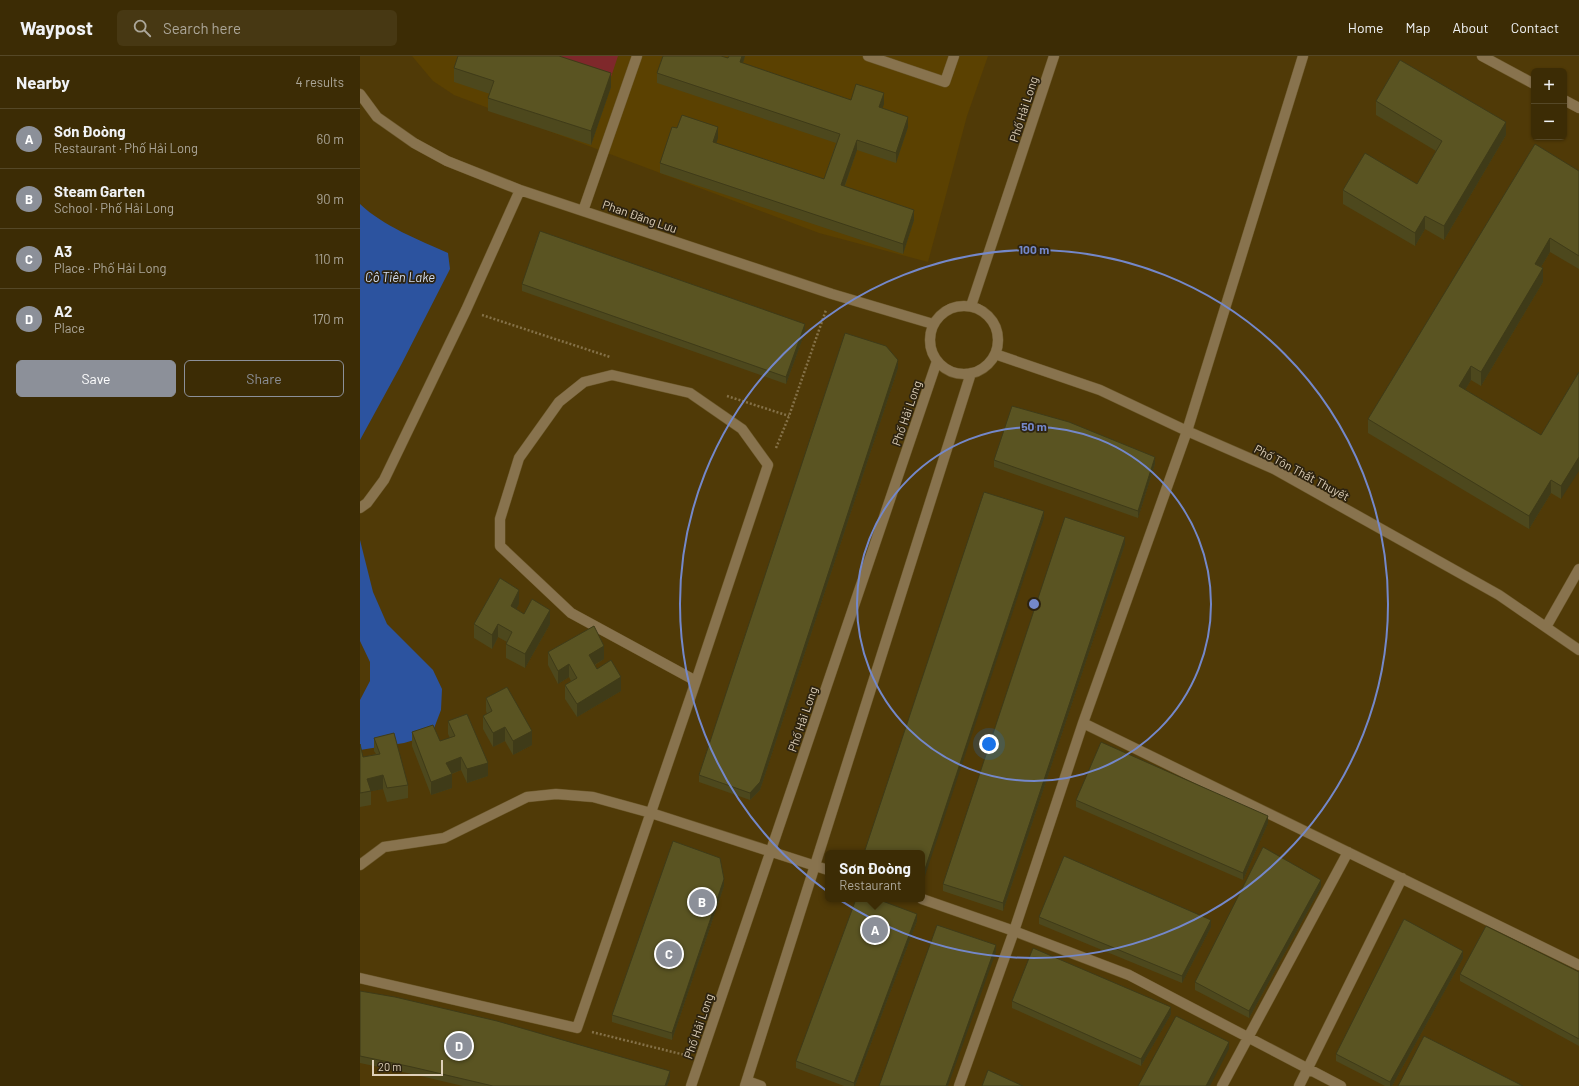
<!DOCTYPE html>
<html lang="en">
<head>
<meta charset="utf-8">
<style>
  :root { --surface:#3c2c05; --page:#473813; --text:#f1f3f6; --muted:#aca79a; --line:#554827; --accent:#8c9099 }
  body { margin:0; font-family:Barlow,sans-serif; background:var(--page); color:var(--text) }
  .controls { position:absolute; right:12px; top:12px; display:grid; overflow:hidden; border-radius:6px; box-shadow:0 1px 3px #0004 }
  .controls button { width:36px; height:36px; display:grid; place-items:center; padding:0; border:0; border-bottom:1px solid var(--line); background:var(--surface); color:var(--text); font:20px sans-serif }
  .scale { position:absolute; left:12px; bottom:10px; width:71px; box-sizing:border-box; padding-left:4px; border:2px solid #ded0b9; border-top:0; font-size:11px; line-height:14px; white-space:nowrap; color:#ded0b9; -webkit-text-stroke:3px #2d2310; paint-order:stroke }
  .you { position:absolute; left:629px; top:688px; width:14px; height:14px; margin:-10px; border:3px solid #fff; border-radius:50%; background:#1a73e8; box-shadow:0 0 0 6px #1a73e833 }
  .badge { display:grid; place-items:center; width:26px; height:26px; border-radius:50%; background:var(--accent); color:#fff; font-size:13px; font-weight:700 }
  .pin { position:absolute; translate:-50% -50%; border:2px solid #fff; box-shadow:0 1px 4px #0006 }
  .popup { position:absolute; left:465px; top:794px; width:100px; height:52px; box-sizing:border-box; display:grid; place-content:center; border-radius:6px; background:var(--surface); filter:drop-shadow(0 1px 3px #0005); font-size:13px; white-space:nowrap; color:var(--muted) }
  .popup b { font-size:15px; color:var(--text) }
  .popup::after { content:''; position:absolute; left:50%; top:100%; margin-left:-8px; border:8px solid transparent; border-top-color:var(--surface) }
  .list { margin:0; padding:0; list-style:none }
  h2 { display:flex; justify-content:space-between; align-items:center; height:52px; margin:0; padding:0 16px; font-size:17px }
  h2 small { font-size:13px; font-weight:400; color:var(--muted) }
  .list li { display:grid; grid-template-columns:26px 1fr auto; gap:12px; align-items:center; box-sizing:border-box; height:60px; padding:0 16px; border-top:1px solid var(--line) }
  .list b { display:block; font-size:15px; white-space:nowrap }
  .list p { margin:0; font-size:13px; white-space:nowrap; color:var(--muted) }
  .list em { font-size:13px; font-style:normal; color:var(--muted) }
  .actions { display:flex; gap:8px; padding:12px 16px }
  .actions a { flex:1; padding:9px 0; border:1px solid var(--accent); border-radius:6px; text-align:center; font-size:14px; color:var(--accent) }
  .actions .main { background:var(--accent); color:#fff }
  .icon { flex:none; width:22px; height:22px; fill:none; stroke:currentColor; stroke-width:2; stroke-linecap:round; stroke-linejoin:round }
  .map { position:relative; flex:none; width:1219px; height:1030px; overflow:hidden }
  header { display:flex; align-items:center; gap:24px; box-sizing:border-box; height:56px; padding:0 20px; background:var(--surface); border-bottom:1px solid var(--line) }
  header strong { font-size:19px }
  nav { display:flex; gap:22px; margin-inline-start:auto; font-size:14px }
  .search { width:280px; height:36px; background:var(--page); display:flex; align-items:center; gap:10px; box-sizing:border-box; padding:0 14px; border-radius:6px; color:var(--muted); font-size:15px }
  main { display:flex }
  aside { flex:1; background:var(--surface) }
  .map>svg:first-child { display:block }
  .built { fill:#5b4101 }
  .green { fill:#7f282b }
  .water { fill:#2c539f }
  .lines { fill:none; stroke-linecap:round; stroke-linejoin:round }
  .minor-casing { stroke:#6c582b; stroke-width:11 }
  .path { stroke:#847148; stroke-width:2.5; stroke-dasharray:2 2; stroke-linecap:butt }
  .minor { stroke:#88734e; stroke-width:10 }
  .wall { fill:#4d481d }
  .shaded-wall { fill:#3f3b18 }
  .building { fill:#5a5422; stroke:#3f3b18 }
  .ring { fill:none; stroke:#7488ca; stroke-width:2 }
  .labels { text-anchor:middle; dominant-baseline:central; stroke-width:3.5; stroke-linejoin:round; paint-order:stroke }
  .street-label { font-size:12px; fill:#ded0b9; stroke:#2d2310 }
  .water-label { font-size:13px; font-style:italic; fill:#d2def3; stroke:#2d2310 }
  .centre { fill:#7488ca; stroke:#2d2310; stroke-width:2 }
  .ring-label { font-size:12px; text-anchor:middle; font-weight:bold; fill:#7488ca; stroke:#2d2310; stroke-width:3.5; stroke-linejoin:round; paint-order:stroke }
</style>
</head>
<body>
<header>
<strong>Waypost</strong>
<div class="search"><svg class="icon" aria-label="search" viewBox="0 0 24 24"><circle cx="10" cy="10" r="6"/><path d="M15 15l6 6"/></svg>Search here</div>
<nav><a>Home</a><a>Map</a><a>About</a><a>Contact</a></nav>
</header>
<main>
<aside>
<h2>Nearby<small>4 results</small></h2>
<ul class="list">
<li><span class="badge">A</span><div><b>Sơn Đoòng</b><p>Restaurant · Phố Hải Long</p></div><em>60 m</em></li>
<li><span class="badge">B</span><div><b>Steam Garten</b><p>School · Phố Hải Long</p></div><em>90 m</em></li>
<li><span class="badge">C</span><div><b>A3</b><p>Place · Phố Hải Long</p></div><em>110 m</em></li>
<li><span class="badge">D</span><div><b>A2</b><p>Place</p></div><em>170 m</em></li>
</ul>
<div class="actions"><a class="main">Save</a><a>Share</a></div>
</aside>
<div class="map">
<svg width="1219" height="1030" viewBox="0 0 1219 1030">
  <rect width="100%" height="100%" fill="#503a07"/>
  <path class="built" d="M52,0H628L607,60L568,206L459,177L94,39L73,25Z"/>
  <path class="green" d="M187,0H258L251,21Z"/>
  <path class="water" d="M0,148C23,170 59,184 88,197L90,213L41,309L0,384Z
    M0,484L13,536L27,568L73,614L82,633L81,654L73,675L61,682L44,687L0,694V644L10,625V606L0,585Z"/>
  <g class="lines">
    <g class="minor-casing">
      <path id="minor" d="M508,0L585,26L594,0
        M1122,0L1174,28
        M0,38L17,61L54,87L87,105L160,134L472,238L573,268
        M1204,44L1219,52
        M223,155L277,0
        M611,250L694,0
        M570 284a34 34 0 1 1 68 0a34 34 0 1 1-68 0Z
        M635,298L740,334L827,375L914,413L1139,539L1219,594
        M0,452L7,447L24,424L106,254L160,134
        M1186,571L1219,513
        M723,667L1219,909
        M0,809L24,791L84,782L167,741L196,738L233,741L291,757L468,814
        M562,843L654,875L769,919L981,1030
        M0,922L217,972L336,625L408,409L382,373L330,337L252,319L224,326L199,346L159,402L140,463V490L211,557L336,625
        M387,1025L401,1030
        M331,1030L577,305
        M385,1030L611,317
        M599,1030L654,875L723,667L827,375L943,0
        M862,1030L988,796
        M939,1030L1042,822"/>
    </g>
    <path class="path" d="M122,259L250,301
      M367,340L429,360
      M416,392L429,360L466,254
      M232,976L325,999"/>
    <use href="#minor" class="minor"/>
  </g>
  <path class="wall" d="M385,0L383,7L491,44L524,48L522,52L548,71L536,107L497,94L485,130L554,164L543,198L300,117V107L358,82L356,87L464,123L476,87L297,27V17L368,2Z
    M94,12L251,31L231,89L128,55V42L130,38L94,26Z
    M1016,45L1146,79L1084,184L1065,173L1055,190L983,148V134L1057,128L1076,95L1016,59Z
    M1219,115V213L1190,196L1181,211L1183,226L1121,330L1111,324L1105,334L1181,379L1219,316L1201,443L1191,437L1169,473L1008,377V363Z
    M162,228L445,276L426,328L162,235Z
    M538,312L400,734L390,744L339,726V719Z
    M634,404L795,408L778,462L634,411Z
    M765,488L643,855L583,835V828Z
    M159,548L156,553L164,558L190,568L165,612L146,602V588L147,586L138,581L132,593L114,582V568Z
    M188,596L244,603L235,609L237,613L261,635L217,661L205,643V629L211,625L209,621L198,628L188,609Z
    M126,642L172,689L153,699L145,685L133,691L123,673V660L127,658L126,655Z
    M88,665L128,720L107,727L101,714L92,718V732L71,739L52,690V676L80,685L90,682L88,678Z
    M14,682L48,729V742L27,746L23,733L11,735V749L0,751V688L3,701L16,698L14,695Z
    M716,744L908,767L883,824L716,751Z
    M364,830L312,984L252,966V959Z
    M961,831L889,962L835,934V926Z
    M679,861L851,871L822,927L679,868Z
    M557,865L495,1030H484L436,1012V1005Z
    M1103,902L1032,1030H1025L976,1005V998Z
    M1219,916V990L1100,925V918Z
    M0,935L310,1022L307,1030H103L52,1018L0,1007Z
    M652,945L811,958L781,1010L652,952Z"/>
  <path class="shaded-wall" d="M382,0H385L380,17V6Z
    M251,17V31L231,89V75Z
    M524,37V48L519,62V51Z
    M548,61V71L536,107V97Z
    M1146,66V79L1084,184V170Z
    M358,71V82L353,97V86Z
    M497,84V94L481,140V129Z
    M554,154V164L543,198V188Z
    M1065,160V173L1055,190V177Z
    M1190,182V196L1175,221V208Z
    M1183,212V226L1121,330V316Z
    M445,268V276L426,328V321Z
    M538,304V312L400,734L390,744V737Z
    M1111,310V324L1099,344V330Z
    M795,401V408L778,462V455Z
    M1219,401V415L1201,443V430Z
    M1191,424V437L1169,473V460Z
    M684,455V462L562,829V822Z
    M765,481V488L643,855V847Z
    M159,534V548L151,563V550Z
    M190,554V568L165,612V598Z
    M138,568V581L132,593V579Z
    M244,590V603L229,612V599Z
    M209,608V621L198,628V615Z
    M261,621V635L217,661V648Z
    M145,671V685L133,691V677Z
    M172,675V689L153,699V685Z
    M101,701V714L86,720V707Z
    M128,707V720L107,727V713Z
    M92,718V732L71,739V726Z
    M23,719V733L7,736V723Z
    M908,760V767L883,824V817Z
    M364,823V830L312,984V977Z
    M961,824V831L889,962V955Z
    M557,858V865L495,1030H494V1027Z
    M851,864V871L822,927V920Z
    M636,889V896L588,1030H586Z
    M1103,895V902L1032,1030H1030V1026Z
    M811,951V958L781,1010V1003Z
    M869,986V993L850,1030H846Z
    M310,1015V1022L307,1030H305Z"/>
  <path class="building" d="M98,0H199L251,17L231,75L128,42L134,25L94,12Z
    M303,0H361L368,2L369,0H382L380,6L491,44L496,28L524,37L519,51L548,61L536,97L497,84L481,129L554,154L543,188L300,107L312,71L317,72L322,59L358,71L353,86L464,123L480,78L297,17Z
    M1040,4L1146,66L1084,170L1065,160L1055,177L983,134L1005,97L1057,128L1082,85L1016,45Z
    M1175,88L1219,115V200L1190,182L1175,208L1183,212L1121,316L1111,310L1099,330L1181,379L1219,316V401L1201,430L1191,424L1169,460L1008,363Z
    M180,175L445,268L426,321L162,228Z
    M485,277L526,290L538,304L400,726L390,737L339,719Z
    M652,350L709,366L795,401L778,455L634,404Z
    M624,436L684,455L562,822V797H504Z
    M705,461L765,481L643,847L583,828Z
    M140,522L159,534L151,550L164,558L172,543L190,554L165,598L146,588L152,576L138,568L132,579L114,568Z
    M234,570L244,590L229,599L237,613L251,604L261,621L217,648L205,629L217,622L209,608L198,615L188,596Z
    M147,631L172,675L153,685L145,671L133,677L123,660L132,655L126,642Z
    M107,658L128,707L107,713L101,701L86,707L92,718L71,726L52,676L73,669L80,685L95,680L88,665Z
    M34,677L48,729L27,732L23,719L7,723L11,735L0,737V688L3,701L20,698L14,682Z
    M741,686L908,760L883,817L716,744Z
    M313,785L360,802L364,823L312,977L252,959Z
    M903,791L961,824L889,955L835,926Z
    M704,800L851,864L822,920L679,861Z
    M496,843H517L557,858L494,1027L436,1005Z
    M1044,863L1103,895L1030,1026L976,998Z
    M577,869L636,889L586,1030H519Z
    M1126,870L1219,916V983L1100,918Z
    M673,892L811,951L781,1003L652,945Z
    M0,935L35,941L137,965L310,1015L305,1030H133L52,1011L0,1000Z
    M816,960L869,986L846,1030H778Z
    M1064,980L1163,1030H1038Z
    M628,1014L663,1030H622Z"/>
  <g class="ring">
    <circle cx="674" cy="548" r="177"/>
    <circle cx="674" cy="548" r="354"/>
  </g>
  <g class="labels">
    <g class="street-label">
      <text transform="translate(663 53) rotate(-72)">Phố Hải Long</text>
      <text transform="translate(280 160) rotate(19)">Phan Đăng Lưu</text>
      <text transform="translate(546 357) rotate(-71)">Phố Hải Long</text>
      <text transform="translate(942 416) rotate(28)">Phố Tôn Thất Thuyết</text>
      <text transform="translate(442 663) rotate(-71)">Phố Hải Long</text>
      <text transform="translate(338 970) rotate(-71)">Phố Hải Long</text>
    </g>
    <g class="water-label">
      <text x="40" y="221">Cô Tiên Lake</text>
    </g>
  </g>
  <circle cx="674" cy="548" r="6" class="centre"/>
  <g class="ring-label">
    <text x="674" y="198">100 m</text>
    <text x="674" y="375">50 m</text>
  </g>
</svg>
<div class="controls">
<button>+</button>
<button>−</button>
</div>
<div class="scale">20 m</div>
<div class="you"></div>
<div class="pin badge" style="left:515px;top:874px">A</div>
<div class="popup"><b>Sơn Đoòng</b>Restaurant</div>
<div class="pin badge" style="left:342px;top:846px">B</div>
<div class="pin badge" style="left:309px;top:898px">C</div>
<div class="pin badge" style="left:99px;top:990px">D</div>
</div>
</main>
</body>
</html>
